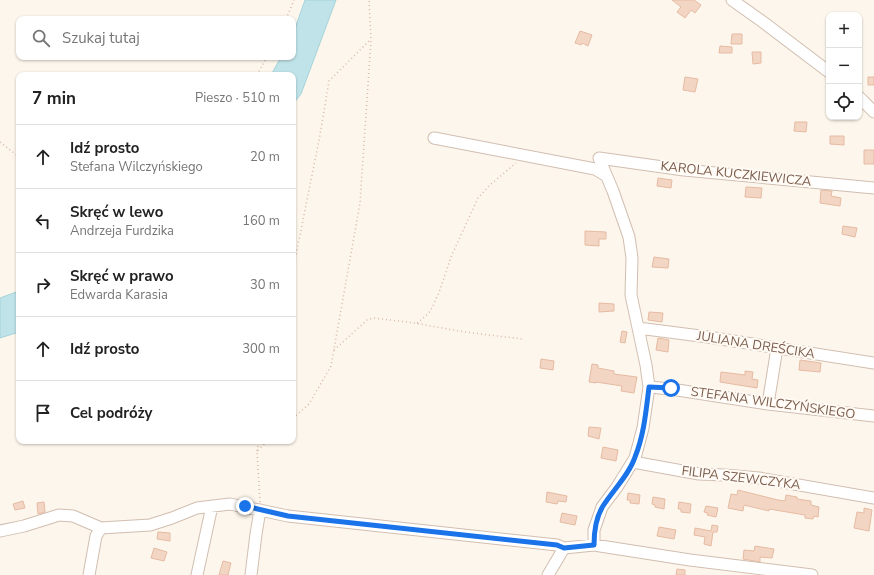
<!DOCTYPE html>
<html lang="pl">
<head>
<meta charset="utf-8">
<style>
  :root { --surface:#fff; --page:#f6f6f6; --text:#222; --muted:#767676; --line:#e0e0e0 }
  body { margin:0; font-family:"Nunito Sans",sans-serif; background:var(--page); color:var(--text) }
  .controls { position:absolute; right:12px; top:12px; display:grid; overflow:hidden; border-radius:8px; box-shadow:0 1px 3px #0004 }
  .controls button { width:36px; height:36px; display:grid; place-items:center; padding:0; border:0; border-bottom:1px solid var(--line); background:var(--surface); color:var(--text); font:20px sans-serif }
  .stop { position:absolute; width:12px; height:12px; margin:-9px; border:3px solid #1a73e8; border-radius:50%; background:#fff }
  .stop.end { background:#1a73e8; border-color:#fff; box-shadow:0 1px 4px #0008 }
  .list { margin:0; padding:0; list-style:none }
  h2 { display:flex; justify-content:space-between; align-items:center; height:52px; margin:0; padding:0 16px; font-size:17px }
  h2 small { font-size:13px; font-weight:400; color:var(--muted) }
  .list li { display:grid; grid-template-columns:26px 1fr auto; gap:12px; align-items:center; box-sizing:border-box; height:64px; padding:0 16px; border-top:1px solid var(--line) }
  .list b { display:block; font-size:15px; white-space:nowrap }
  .list p { margin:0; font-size:13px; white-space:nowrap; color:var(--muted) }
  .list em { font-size:13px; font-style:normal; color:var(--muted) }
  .icon { flex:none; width:22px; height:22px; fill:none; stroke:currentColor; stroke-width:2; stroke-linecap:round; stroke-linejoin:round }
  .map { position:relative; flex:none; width:874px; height:575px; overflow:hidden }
  .search { position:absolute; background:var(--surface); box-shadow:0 1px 3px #0004; left:16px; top:16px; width:280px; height:44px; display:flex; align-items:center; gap:10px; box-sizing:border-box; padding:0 14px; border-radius:8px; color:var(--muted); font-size:15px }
  .panel { position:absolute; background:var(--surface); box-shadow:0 1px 3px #0004; left:16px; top:72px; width:280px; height:372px; border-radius:8px }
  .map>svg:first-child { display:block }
  .water { fill:#bfe3e8; stroke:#a5d3da }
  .building { fill:#f3d5c3; stroke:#e6bba3 }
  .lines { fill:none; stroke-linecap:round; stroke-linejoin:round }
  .minor-casing { stroke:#d1beb0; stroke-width:13 }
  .path { stroke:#d9b8a5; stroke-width:1.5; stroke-dasharray:1 3; stroke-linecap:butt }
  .minor { stroke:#fff; stroke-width:11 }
  .route { stroke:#1a73e8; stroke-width:5 }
  .labels { text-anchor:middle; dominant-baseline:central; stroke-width:4; stroke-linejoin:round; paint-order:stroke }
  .street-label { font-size:13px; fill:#7a5c4d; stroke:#fffaf3 }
</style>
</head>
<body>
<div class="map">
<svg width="874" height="575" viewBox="0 0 874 575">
  <rect width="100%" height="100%" fill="#fdf6ec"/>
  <path class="water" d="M305,0H336L301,94L293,104V75H271L281,57H293V34Z
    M19,291V332L0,338V298Z"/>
  <path class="building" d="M672,0H694L701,5L695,13L691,10L685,18L677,12L681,7Z
    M580,31L592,35L588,46L582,43L581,45L575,43Z
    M732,34H742V44H731Z
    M720,46L732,47V53H719Z
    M752,52H761V63L753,64Z
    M685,77L698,79L695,92L683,90Z
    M868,77H874V85H868Z
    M795,122H807L806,132L794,131Z
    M830,136H844V145L830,144Z
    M864,150H874V164H864Z
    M658,178L672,180L671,188L657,186Z
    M746,187L762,188L761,198L745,197Z
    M821,190L832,191L831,196L841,198L840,206L820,203Z
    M843,226L857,228L855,237L842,234Z
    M585,231L606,232V239H599V246L585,245Z
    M654,257L669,259L668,268L652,267Z
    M599,303L614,304V311L599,312Z
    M649,312L663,313L662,322L648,320Z
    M622,331L627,332L625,343L620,342Z
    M658,338L669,340L668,352L656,350Z
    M541,359L554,361L553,370L540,368Z
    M800,360L821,363L820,372L799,370Z
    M592,364L598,365V368L614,371V374L637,377L634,393L621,391L622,386L596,382V383L589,382Z
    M745,371L753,372L752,379L758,380L757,388L720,382L721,372L745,375Z
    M589,427L601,428L599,439L588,436Z
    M603,447L618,450L616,461L601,458Z
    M738,490L778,500L785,501L786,495L797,497V499L811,501V505L819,507L818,517L814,516L813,519L805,518V515L769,509V511L744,505L743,511L728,508L731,494L737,495Z
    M547,492L567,496L566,502L558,501L557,504L546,502Z
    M628,493L640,495L639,504L630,503V500H627Z
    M653,497L665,499L664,509L655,507V505L652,504Z
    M23,501L25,508L15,510L13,504Z
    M44,502L45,512L38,514L37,503Z
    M679,502L691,504L690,513L681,512V509H678Z
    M706,506L718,508L716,517L707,515L708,513L704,512Z
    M864,508L872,510L869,531L854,528L857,512L864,513Z
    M562,513L577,516L575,525L560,522Z
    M712,525L718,526L717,532H713L711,546L704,544L705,537L694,535L695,528L711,531Z
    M659,527L676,530L674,539L657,536Z
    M158,532L170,533V541L157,539Z
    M755,546L774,549L772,558L760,557V562L743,559L744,550L754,551Z
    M154,548L167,552L164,561L151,558Z
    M223,561L231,563L228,575H219Z
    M677,569L685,570V575H676Z"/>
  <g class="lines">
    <g class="minor-casing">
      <path id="minor" d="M732,0L763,22L829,72
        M859,97L874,112
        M434,138L595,169L605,175
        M638,328L708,337L874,363
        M649,387L671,389L768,404L874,416
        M768,404L777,348
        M633,462L699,474L725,475L759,478L874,498
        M0,531L24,526L59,515L73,516L101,528L150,525L172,518L197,508L230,504L288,516L557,545L564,548
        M594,545V530L602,507L617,487L635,458L643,428L649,387L646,365L631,295L632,258L629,237L613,191L599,158L684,170L874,188
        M564,548L594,545L690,560L812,575
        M89,575L96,536L101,528
        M197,575L212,506
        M251,575L256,534L260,510
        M548,575L564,548"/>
    </g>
    <path class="path" d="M286,19L294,0
      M257,75L267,57
      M0,142L19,157
      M293,270L320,135L329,81L370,40
      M417,323L428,314L432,308L440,290L451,257L478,198L491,184L516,163
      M334,350L367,320L374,318L414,323L465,332L522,339
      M293,418L309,404L331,366L360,203L371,40L369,0
      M257,451L259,441
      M260,502L257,451L268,441"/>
    <use href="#minor" class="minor"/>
  </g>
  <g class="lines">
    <path class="route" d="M245,506L288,516L557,545L564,548L594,545C594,532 596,517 603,506C613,490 629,475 635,457C644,435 646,411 649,387L671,388"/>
  </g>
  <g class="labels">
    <g class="street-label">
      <text transform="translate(736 174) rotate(6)">KAROLA KUCZKIEWICZA</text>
      <text transform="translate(756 345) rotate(9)">JULIANA DREŚCIKA</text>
      <text transform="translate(773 403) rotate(8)">STEFANA WILCZYŃSKIEGO</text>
      <text transform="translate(741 478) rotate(7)">FILIPA SZEWCZYKA</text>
    </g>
  </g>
</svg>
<div class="controls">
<button>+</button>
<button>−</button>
<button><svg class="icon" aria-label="locate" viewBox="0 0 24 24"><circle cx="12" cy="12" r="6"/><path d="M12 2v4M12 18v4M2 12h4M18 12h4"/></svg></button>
</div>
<div class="stop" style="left:671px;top:388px"></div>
<div class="stop end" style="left:245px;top:506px"></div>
<div class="search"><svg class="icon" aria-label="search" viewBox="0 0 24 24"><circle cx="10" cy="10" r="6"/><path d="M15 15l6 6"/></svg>Szukaj tutaj</div>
<section class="panel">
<h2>7 min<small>Pieszo · 510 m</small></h2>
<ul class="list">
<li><svg class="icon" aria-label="ahead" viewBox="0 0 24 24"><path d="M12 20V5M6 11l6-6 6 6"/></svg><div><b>Idź prosto</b><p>Stefana Wilczyńskiego</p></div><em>20 m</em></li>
<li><svg class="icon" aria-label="left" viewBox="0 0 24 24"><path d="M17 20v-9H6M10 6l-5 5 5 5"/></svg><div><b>Skręć w lewo</b><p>Andrzeja Furdzika</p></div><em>160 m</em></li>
<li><svg class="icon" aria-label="right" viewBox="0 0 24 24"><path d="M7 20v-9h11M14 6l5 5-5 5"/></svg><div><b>Skręć w prawo</b><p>Edwarda Karasia</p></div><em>30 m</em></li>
<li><svg class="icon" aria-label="ahead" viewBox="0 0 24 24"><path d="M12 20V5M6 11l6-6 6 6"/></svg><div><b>Idź prosto</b></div><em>300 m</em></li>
<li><svg class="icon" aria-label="arrive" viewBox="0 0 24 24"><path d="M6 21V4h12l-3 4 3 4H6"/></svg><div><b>Cel podróży</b></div></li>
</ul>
</section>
</div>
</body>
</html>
